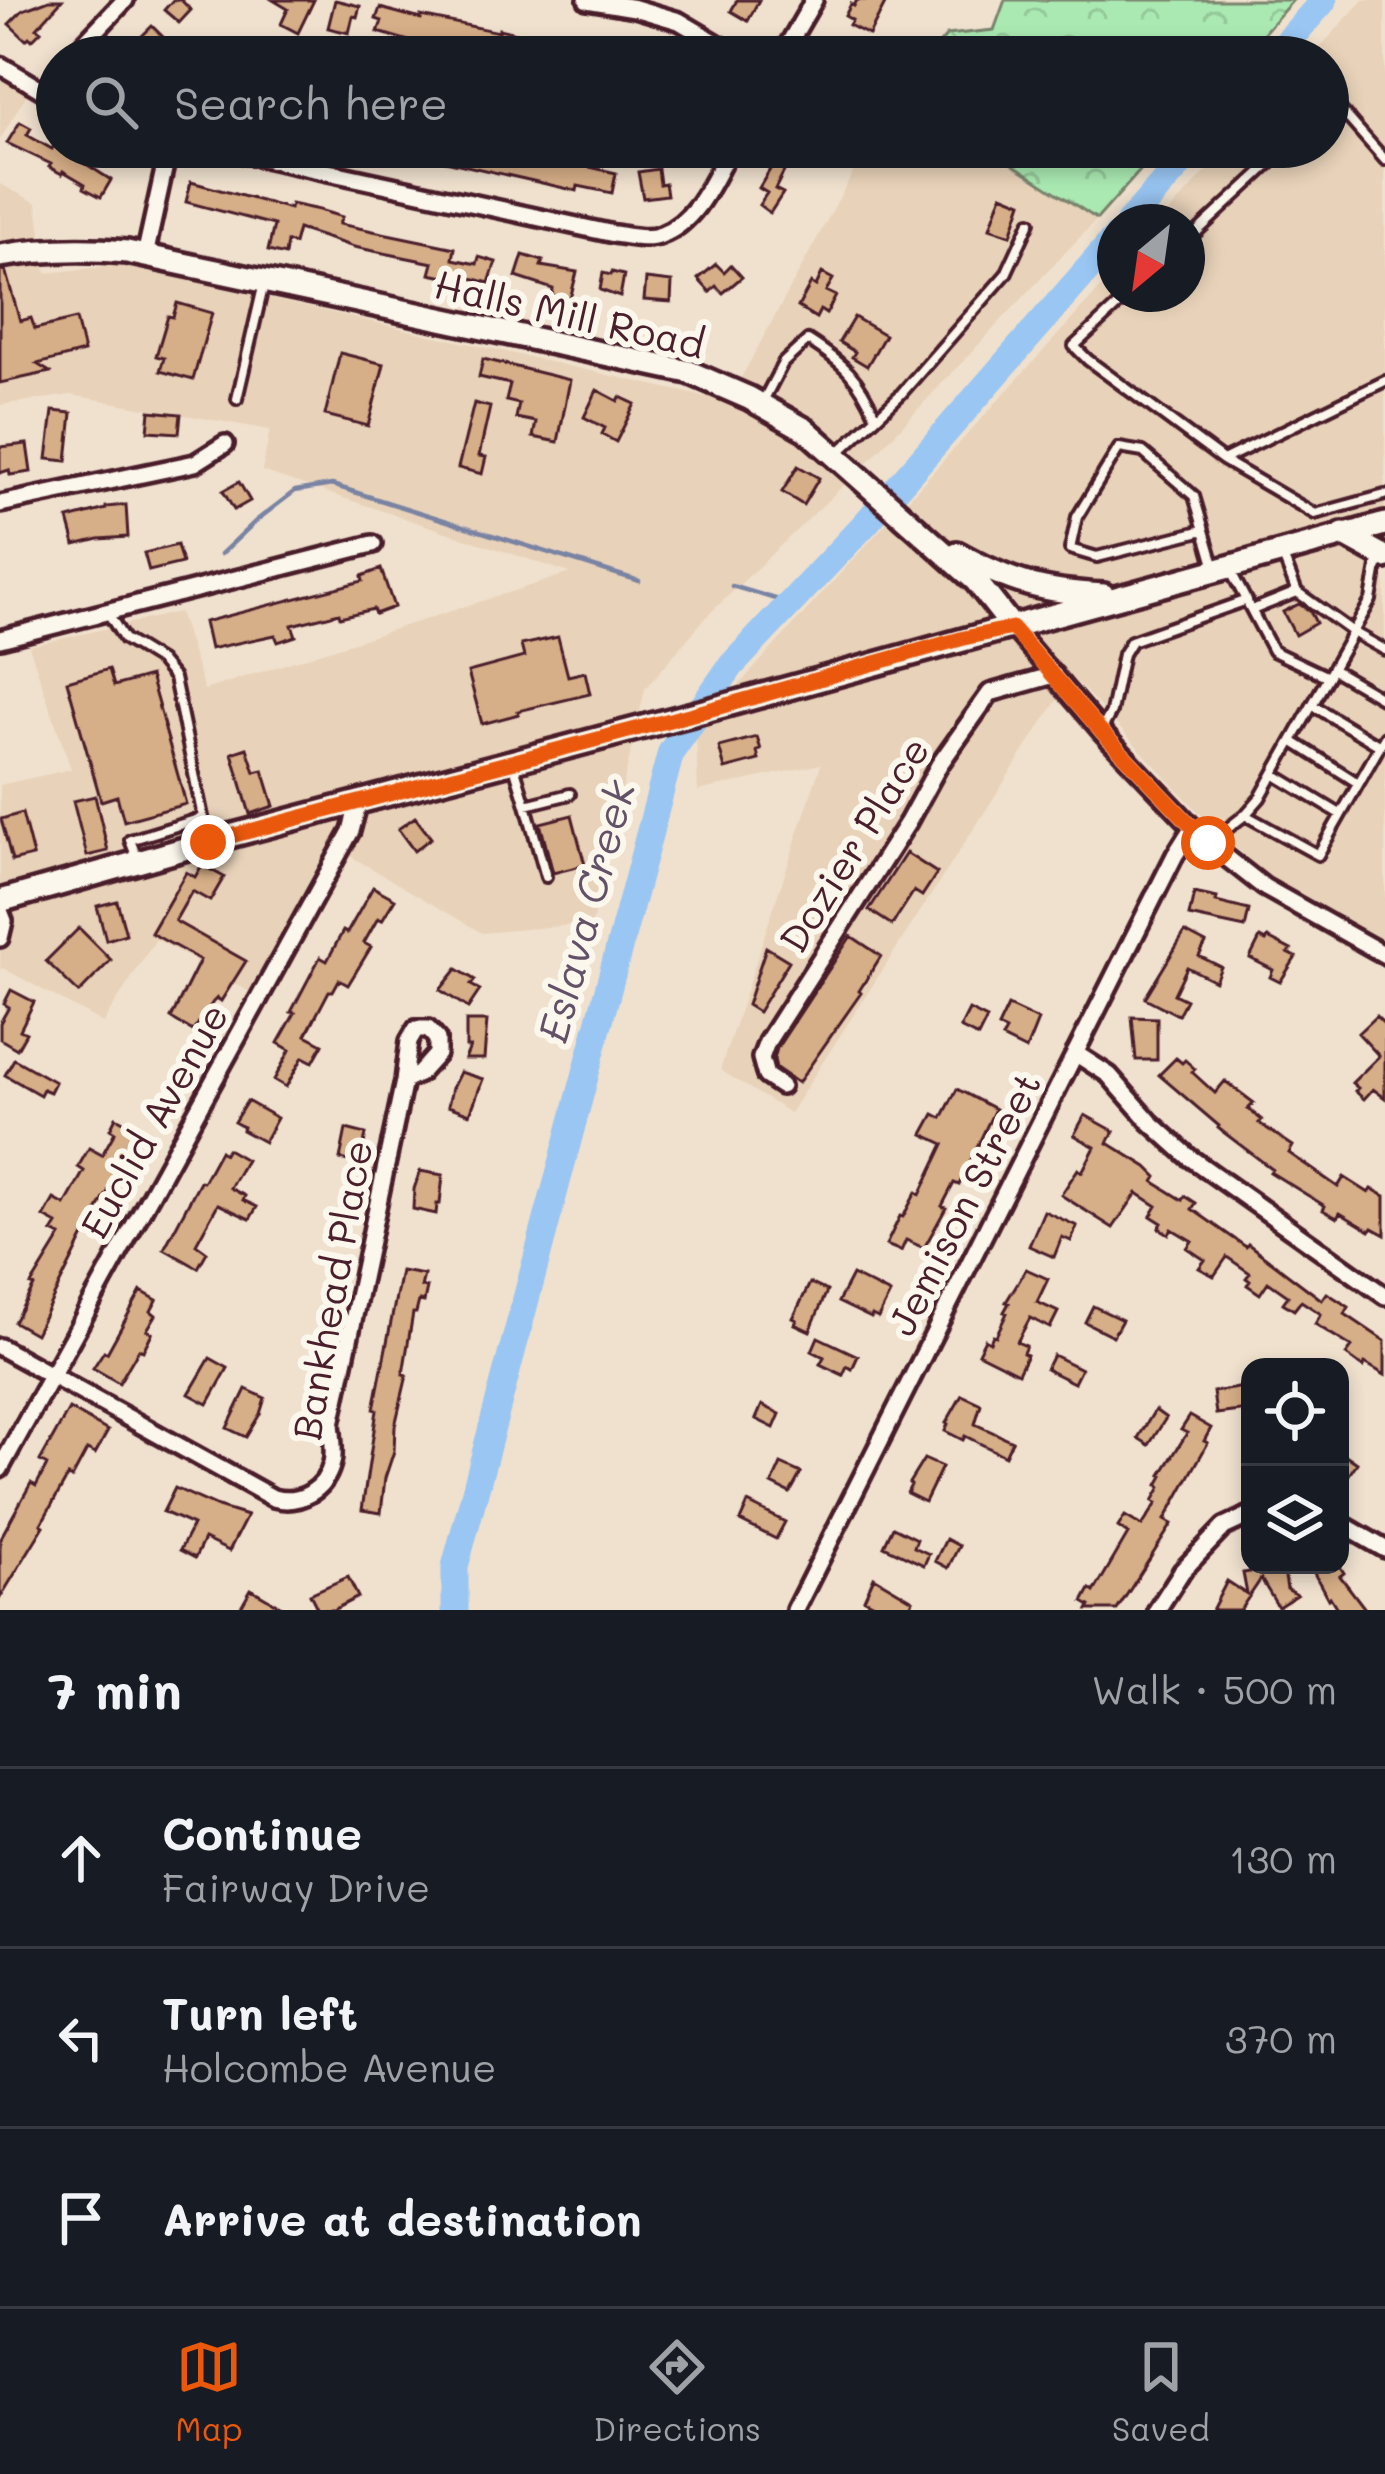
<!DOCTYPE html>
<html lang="en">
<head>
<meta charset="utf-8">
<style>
  :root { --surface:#171b24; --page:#20242c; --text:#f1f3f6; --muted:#9ea1a6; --line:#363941; --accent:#ea580c }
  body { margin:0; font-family:Mali,sans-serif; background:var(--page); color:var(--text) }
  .controls { position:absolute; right:36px; bottom:36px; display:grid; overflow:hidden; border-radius:24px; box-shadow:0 6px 18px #0003 }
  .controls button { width:108px; height:108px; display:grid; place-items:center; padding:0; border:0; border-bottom:3px solid var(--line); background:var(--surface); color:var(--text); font:60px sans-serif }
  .compass { position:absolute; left:1097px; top:204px; width:108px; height:108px; border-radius:50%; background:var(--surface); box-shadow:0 6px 18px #0003; rotate:209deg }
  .stop { position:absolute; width:36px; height:36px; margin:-27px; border:9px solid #ea580c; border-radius:50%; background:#fff }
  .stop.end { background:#ea580c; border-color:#fff; box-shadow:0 3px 12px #0008 }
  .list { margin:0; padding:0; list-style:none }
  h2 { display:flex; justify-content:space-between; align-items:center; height:156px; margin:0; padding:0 48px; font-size:51px }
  h2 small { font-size:39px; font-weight:400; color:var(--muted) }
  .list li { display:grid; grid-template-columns:78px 1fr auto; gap:36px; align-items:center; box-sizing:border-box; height:180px; padding:0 48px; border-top:3px solid var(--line) }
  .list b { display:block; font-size:45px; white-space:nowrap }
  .list p { margin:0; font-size:39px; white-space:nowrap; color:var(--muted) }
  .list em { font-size:39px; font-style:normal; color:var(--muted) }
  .icon { flex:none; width:66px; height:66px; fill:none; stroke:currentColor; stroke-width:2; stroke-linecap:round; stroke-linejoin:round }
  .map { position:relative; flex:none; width:1385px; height:1610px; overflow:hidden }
  .search { position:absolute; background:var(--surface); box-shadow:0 6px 18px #0003; left:36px; right:36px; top:36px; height:132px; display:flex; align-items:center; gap:30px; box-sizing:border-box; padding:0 42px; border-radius:66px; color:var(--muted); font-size:45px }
  .sheet { height:696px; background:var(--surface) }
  nav { display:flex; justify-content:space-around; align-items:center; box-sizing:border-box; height:168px; border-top:3px solid var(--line); background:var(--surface); font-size:33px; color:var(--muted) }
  nav a { display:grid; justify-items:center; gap:6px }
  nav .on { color:var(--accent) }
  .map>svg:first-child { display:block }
  .built { fill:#e8d2b9 }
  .forest { fill:url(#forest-crowns); stroke:#7a846e; stroke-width:3 }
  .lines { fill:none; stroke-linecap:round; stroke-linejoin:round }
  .stream { stroke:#7983a3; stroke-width:4.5 }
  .river { stroke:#99c6f3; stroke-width:27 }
  .building { fill:#d6ae87; stroke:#4a1f2b; stroke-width:3 }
  .lane-casing { stroke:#4a1f2b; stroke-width:16 }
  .street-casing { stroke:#4a1f2b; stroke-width:24 }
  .secondary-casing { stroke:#4a1f2b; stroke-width:30 }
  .lane { stroke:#fbf7ec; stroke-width:8 }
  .street { stroke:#fbf7ec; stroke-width:15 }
  .secondary { stroke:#fbf7ec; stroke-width:21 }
  .route { stroke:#ea580c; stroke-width:15 }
  .labels { text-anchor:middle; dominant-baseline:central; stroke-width:12; stroke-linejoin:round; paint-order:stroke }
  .street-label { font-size:39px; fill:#4a1f2b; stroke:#fbf7ec }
  .water-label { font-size:42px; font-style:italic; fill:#625167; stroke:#fbf7ec }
</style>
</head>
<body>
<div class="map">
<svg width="1385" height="1610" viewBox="0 0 1385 1610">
  <defs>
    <pattern id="forest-crowns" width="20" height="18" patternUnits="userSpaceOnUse" patternTransform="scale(3)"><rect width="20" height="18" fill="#aaeab2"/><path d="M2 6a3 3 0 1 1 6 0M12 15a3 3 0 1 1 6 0" fill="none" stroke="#94c899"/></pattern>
  </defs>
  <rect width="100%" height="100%" fill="#f0e1ce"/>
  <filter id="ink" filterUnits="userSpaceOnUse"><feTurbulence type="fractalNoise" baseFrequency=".00833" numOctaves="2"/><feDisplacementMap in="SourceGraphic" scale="24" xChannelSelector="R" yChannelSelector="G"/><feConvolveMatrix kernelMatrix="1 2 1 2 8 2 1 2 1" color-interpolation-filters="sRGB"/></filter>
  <g filter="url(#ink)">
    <path class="built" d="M1363,0H1385V944L1273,881L1209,823L1072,677L790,1113L720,1070L821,764L698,791L696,732L1115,272V294H1187V222H1160L1229,147H1328V57H1311Z
      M0,72L29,90L0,140Z
      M867,147H986L1097,219L871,459L706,617L645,689L592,923L482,933L335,847L255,995L156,939L103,1023L3,968L0,969V785L71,769L29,646L179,612L204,690L570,573L262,471L270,430L71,395L0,405V184L37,203L46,273L120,265L728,402Z"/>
    <path class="forest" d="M1005,0H1293L1242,57H928L947,35L994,30Z
      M986,147H1161L1097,219Z"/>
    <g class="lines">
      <path class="stream" d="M221,554L257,520L295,491L332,485L639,581
        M732,586L789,603"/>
      <path class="river" d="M1274,57L1324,0
        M1129,222L1195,147
        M455,1610V1567L671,752L731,666L866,523L1115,238"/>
    </g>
    <path class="building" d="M49,0H62L37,28L41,31L32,40L29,37L26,40L9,24L23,10Z
      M173,0H181L191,10L179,23L164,10Z
      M273,0H314L298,33L281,24L288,9Z
      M335,0L360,6L357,17L353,16L349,33L328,28Z
      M737,0H759L748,21L731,11Z
      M857,0H887L869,35L849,25L852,20L845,16L851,4L854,6Z
      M380,8L421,19V16L499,32V29L539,38L540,34L633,51L632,57H524L478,47L476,56L439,47L438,52L415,48L416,43L378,32L382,21L376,19Z
      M152,26L167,41L152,55L137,41Z
      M20,122L31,128L27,135L52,149L55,144L111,180L101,197L84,188L85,184L63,171L62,174L49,167L51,164L7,143Z
      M439,147H499L554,164L558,149L567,151L569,147H585L581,165L616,173L612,193L578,186L577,191L436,159Z
      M775,147H784L794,152L775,189L783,193L770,213L759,205L767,193L759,188L772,166L766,163Z
      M658,169L660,184L665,183L667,195L643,198L638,172Z
      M191,182L290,209L291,204L319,210L342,217L339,224L455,248L453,259L477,264L479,257L496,262L489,283L464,276L463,281L430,274L433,263L354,247L298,229L294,244L287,242L285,255L268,251L274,225L186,202Z
      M1002,194L1022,202L1011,235L990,228Z
      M523,255L543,261L541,266L577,272L570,299L552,296L553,289L516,277Z
      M716,264L724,272L731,265L742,277L723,293L716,286L710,292L698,279Z
      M5,270L20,321L31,318L35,329L76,319L84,352L37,364L50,372L0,383V271Z
      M612,272L624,275L620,297L600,290L603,273L611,275Z
      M822,273L833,279L826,291L836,296L826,314L820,310L816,318L798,307L811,283L816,286Z
      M646,279L672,282L671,302L644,300Z
      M177,303L212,313L193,380L160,371L164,358L156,356L168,316L173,317Z
      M854,317L885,335L867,366L852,357L855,352L839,342Z
      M340,353L384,364L368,426L325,415Z
      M483,359L570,380L558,442L533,437L536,422L516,418L519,404L506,401L510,384L479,377Z
      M597,390L618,401L620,397L635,404L616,442L602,434L605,428L584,417Z
      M474,403L490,407L479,456L486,457L482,474L458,468Z
      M53,411L72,413L67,461L47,459Z
      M150,411L181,414L179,433L148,431Z
      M27,444L31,472L10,475L9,470L0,473V447Z
      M798,466L819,478L803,505L782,492Z
      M239,482L250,501L234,510L223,491Z
      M126,505L128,537L99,539L75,545L68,519L106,509V507Z
      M177,545L182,563L149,571L144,553Z
      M381,569L394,607L375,614L373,609L340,617L339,613L292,625L296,636L278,642L275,635L210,649L204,622L363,581L362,576Z
      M1299,604L1310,611L1316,623L1295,635L1283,612Z
      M558,637L568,676L585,672L590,694L518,711L519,714L482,724L468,672L524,657L521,645Z
      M109,669L114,686L150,676L186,804L124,821L117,796L101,801L67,681Z
      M757,737L761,750L757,751L759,760L725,769L719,747Z
      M247,748L255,772L263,770L274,806L250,814L232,753Z
      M95,796L108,851L87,856L73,801Z
      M22,813L33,856L12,861L1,819Z
      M572,815L585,865L553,873L540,823Z
      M415,817L431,838L414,851L398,829Z
      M906,853L937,873L922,896L914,891L892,925L869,910Z
      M202,865L224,877L210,901L192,891L175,921L246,961L221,1001L217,998L213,1002L193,1031L171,1018L200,960L151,933L186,872L195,877Z
      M373,887L395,899L382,920L378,918L364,943L371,947L348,985L339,980L333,991H329L306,1035L323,1044L313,1062L303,1057L286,1087L274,1080L290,1050L278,1043L295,1013L291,1012L320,957L327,961L343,931L347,933Z
      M1194,893L1217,898L1216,902L1249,910L1245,928L1189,916Z
      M117,901L126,934L106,940L97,906Z
      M79,928L111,960L79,993L46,961Z
      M1185,932L1206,943L1199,956L1221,967L1215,981L1187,967L1174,994L1186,1000L1178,1015L1145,998Z
      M851,936L881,956L859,991L861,993L798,1083L776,1068L774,1059L777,1048Z
      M1260,938L1266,941L1268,938L1291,950L1288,953L1296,957L1280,982L1270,977L1273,970L1250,958Z
      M766,947L789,961L758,1012L747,1005Z
      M457,969L475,980L471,985L480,990L468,1008L440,990Z
      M11,990L34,1002L20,1030L26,1033L17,1049L0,1039V1023L9,1007L4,1004Z
      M1008,1006L1038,1020L1026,1050L1002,1038L1006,1031L998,1027Z
      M969,1010L987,1019L978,1037L960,1028Z
      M1376,1016L1385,1025V1098L1373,1089L1364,1099L1355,1091L1358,1088L1352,1083L1379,1056L1358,1033Z
      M1132,1017L1157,1018V1060H1136Z
      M466,1021H487L484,1059H465L470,1047H466Z
      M1176,1058L1182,1063L1185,1060L1195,1069L1192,1072L1215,1093L1225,1081L1254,1103L1248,1109L1262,1120L1259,1123L1293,1146L1289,1153L1338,1187L1344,1177L1369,1193L1372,1189L1385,1196V1235L1372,1228L1370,1231L1340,1213L1337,1218L1323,1210L1325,1206L1270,1172L1272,1169L1218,1128L1219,1126L1159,1075Z
      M14,1059L55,1082L50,1092L43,1089L40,1095L5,1075Z
      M460,1072L483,1079L470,1114L448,1106L452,1088Z
      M957,1089L995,1109L959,1185L954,1183L942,1206L946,1208L924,1248L906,1240L901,1251L886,1245L900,1216L903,1217L916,1192L920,1195L944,1144L923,1134L934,1114L942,1118Z
      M247,1101L277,1118L264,1142L242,1130L243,1127L234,1122Z
      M1085,1115L1114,1131L1108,1143L1147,1167L1157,1177L1154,1182L1183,1200L1185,1196L1196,1203L1192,1209L1246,1247L1248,1244L1322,1300L1327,1293L1349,1307L1345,1314L1385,1341V1375L1365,1363L1363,1367L1346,1355L1352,1347L1315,1324L1321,1314L1301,1301L1294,1310L1283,1303L1288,1296L1268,1282L1260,1294L1247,1285L1250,1281L1246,1278L1250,1273L1227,1257L1214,1276L1199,1268L1205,1260L1187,1248L1192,1241L1172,1229L1169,1234L1159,1228L1162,1223L1151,1216L1157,1206L1137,1193L1113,1228L1061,1195L1078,1169L1082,1172L1095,1147L1074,1135Z
      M116,1117L142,1131L92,1220L35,1334L14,1322L34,1286L31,1285L61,1236L52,1232L57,1224L44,1217L54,1199L65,1205L84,1171L78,1167L89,1148L102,1155L115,1132L110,1129Z
      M346,1129L366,1134L360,1163L340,1159Z
      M227,1149L246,1160L230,1188L245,1196L243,1200L257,1207L250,1219L218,1204L196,1244L207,1252L198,1268L164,1249L200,1181L203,1182L220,1151L224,1154Z
      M420,1171L443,1175L440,1204H437L436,1214L413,1209L414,1189Z
      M1044,1211L1077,1226L1071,1241L1062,1237L1054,1257L1029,1246Z
      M1026,1269L1048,1279L1037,1302L1058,1312L1050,1328L1030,1318L1017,1342L1026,1346L1023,1353L1027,1355L1018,1373L978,1353L985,1339L990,1342L993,1335L996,1336L1007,1313L1004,1312L1009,1303L1006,1302Z
      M401,1271L424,1275L421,1287L427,1288L424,1302L419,1301L416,1313H413L403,1374L407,1375L395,1426L394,1451L385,1478L381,1513L362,1510L377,1410L374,1409Z
      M852,1275L890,1294L878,1318L872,1315L871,1318L838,1302Z
      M810,1283L827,1291L810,1331L795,1324L797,1320L793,1318Z
      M141,1291L157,1300L151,1311L156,1315L147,1330L152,1333L143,1351L139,1349L119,1383L93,1368L104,1351L107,1353Z
      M1093,1306L1122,1320L1113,1336L1085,1322Z
      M818,1337L858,1356L852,1369L847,1366L843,1375L820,1364L824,1357L812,1351Z
      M1053,1355L1081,1369L1074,1383L1046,1369Z
      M210,1358L228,1368L208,1404L189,1394Z
      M1250,1386V1401H1246L1248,1410L1216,1414L1213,1392Z
      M246,1389L265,1398L260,1414L246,1437L227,1428Z
      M962,1395L981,1404L975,1424L1012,1441L1005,1456L965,1436L963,1440L945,1431L948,1424L946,1423Z
      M762,1405L780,1414L774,1428L756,1419Z
      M69,1409L108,1431L95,1454L87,1450L72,1478L68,1476L41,1524L44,1526L0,1598V1539L31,1483L36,1486L47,1465L40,1461Z
      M1155,1410L1166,1418L1149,1445L1138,1438Z
      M1190,1416L1211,1428L1204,1441L1208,1443L1165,1520L1172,1524L1117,1610H1088L1090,1606L1083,1602L1090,1589L1094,1592L1128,1534L1118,1527L1125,1516L1142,1526L1157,1503L1153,1501L1161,1487L1158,1485L1163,1476L1161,1475L1187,1433L1181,1430Z
      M1340,1451L1357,1463L1340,1488Z
      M924,1459L942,1467L925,1502L907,1493L911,1485L909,1483Z
      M781,1464L801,1473L790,1493L772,1484Z
      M175,1488L218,1507L247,1516L229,1551L204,1539L195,1558L180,1550L193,1525L163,1512Z
      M748,1503L785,1522L776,1539L740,1521Z
      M893,1527L917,1539L914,1547L929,1554L924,1565L884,1546Z
      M946,1539L959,1546L948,1568L935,1561Z
      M1252,1565H1283L1287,1589L1297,1595L1278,1607L1261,1579L1240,1610H1212L1227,1581L1247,1594L1243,1573L1250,1572L1249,1567Z
      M1326,1565H1339L1344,1573L1340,1576L1366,1610H1338L1330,1597L1328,1599L1314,1573Z
      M348,1577L358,1597L333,1610H318L310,1594Z
      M874,1577L913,1600L908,1610H885L864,1599Z
      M251,1589L268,1599L287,1610H239Z"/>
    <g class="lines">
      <g class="lane-casing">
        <path id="lane" d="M1328,110L1335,103L1385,160
          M1187,241L1288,147
          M1130,294L1074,346L1088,360L1223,460L1385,381
          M237,399L264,283
          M762,403L783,363L808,340C844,363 859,378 876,417
          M837,454L900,395L1006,274L1030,222
          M1223,460L1315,514L1385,495
          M1204,530L1097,557L1070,549L1077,517L1119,448L1143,452L1194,496L1215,568
          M1229,568L1273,651L1328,677
          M1297,592L1353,632L1385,650
          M1252,610L1297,592L1282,554
          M108,613L124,639L160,661L174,678L208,841
          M1332,669L1385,700
          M1312,705L1380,746
          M1101,731L1111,712L1123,654L1131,641L1247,600
          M1292,741L1358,783
          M513,763L526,805L570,794
          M1274,774L1340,814
          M526,805L546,877
          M1245,815L1318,855L1385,737
          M1210,842L1245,815L1260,798L1371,600L1379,555
          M137,858L130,840L202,818"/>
      </g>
      <g class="street-casing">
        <path id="street" d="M587,0L635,8L679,21L740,57
          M71,57L125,0
          M781,57L814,0
          M0,65L57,99
          M46,92L57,72
          M213,147L614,234C629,236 647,241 661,235C697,222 714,178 731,147
          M145,256L169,147
          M0,504L195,463L225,444
          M1013,628L1101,731L1208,843L1264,887L1385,955
          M0,639L373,544
          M0,911L4,921L0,938
          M1075,1053L1109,1075L1150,1122L1189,1157L1385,1296
          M781,1086L766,1076L761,1058L767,1042L908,822L939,765L990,693L1054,675
          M0,1347L273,1498C299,1505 325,1491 332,1463C335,1452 332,1435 331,1424L404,1081L409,1041L416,1029H428L437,1039V1054L419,1074L404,1081
          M0,1469L351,831L359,801
          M1340,1523L1385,1549
          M795,1610L1175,855L1192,828
          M1157,1610L1182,1571L1224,1527L1250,1515"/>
      </g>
      <g class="secondary-casing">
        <path id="secondary" d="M0,256C43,249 83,248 127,252L689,372L749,398L806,430L976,581L1013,628
          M1343,534L1385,557
          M957,553C1011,583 1043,592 1104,595
          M0,901L226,837L723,706L1385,524"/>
      </g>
      <use href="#lane" class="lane"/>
      <use href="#street" class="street"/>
      <use href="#secondary" class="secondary"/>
    </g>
  </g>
  <g class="lines" filter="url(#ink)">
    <path class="route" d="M208,842L723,706L964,638L1012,628L1101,731L1208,843"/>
  </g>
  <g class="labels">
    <g class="street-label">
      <text transform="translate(570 313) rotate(13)">Halls Mill Road</text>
      <text transform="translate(853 844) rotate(-58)">Dozier Place</text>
      <text transform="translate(153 1120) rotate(-61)">Euclid Avenue</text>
      <text transform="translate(963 1203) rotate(-63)">Jemison Street</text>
      <text transform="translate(331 1290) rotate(-80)">Bankhead Place</text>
    </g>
    <g class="water-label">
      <text transform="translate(585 911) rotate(-75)">Eslava Creek</text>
    </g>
  </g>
</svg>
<div class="controls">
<button><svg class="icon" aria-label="locate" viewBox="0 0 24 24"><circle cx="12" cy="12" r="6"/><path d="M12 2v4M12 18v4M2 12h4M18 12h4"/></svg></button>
<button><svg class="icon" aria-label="layers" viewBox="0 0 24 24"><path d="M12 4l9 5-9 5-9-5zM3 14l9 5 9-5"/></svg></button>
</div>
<svg class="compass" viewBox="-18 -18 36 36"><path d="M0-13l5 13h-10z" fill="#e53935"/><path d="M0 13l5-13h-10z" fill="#9ea1a6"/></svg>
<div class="stop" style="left:1208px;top:843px"></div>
<div class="stop end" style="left:208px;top:842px"></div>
<div class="search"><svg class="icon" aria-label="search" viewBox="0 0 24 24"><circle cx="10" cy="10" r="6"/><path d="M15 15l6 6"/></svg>Search here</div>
</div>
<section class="sheet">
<h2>7 min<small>Walk · 500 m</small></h2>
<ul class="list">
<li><svg class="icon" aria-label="ahead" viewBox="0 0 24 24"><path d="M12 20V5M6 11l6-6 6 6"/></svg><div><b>Continue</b><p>Fairway Drive</p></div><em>130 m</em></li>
<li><svg class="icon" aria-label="left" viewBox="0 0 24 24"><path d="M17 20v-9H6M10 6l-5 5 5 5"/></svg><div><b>Turn left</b><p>Holcombe Avenue</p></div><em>370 m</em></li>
<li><svg class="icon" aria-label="arrive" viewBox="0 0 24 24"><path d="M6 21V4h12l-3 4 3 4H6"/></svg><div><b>Arrive at destination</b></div></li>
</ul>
</section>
<nav>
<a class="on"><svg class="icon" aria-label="map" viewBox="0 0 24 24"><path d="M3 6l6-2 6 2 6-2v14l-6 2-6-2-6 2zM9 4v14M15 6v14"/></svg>Map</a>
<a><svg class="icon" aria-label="directions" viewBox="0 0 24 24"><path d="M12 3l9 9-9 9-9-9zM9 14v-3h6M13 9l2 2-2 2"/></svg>Directions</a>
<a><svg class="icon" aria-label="saved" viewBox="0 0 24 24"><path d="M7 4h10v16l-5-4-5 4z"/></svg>Saved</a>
</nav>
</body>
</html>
